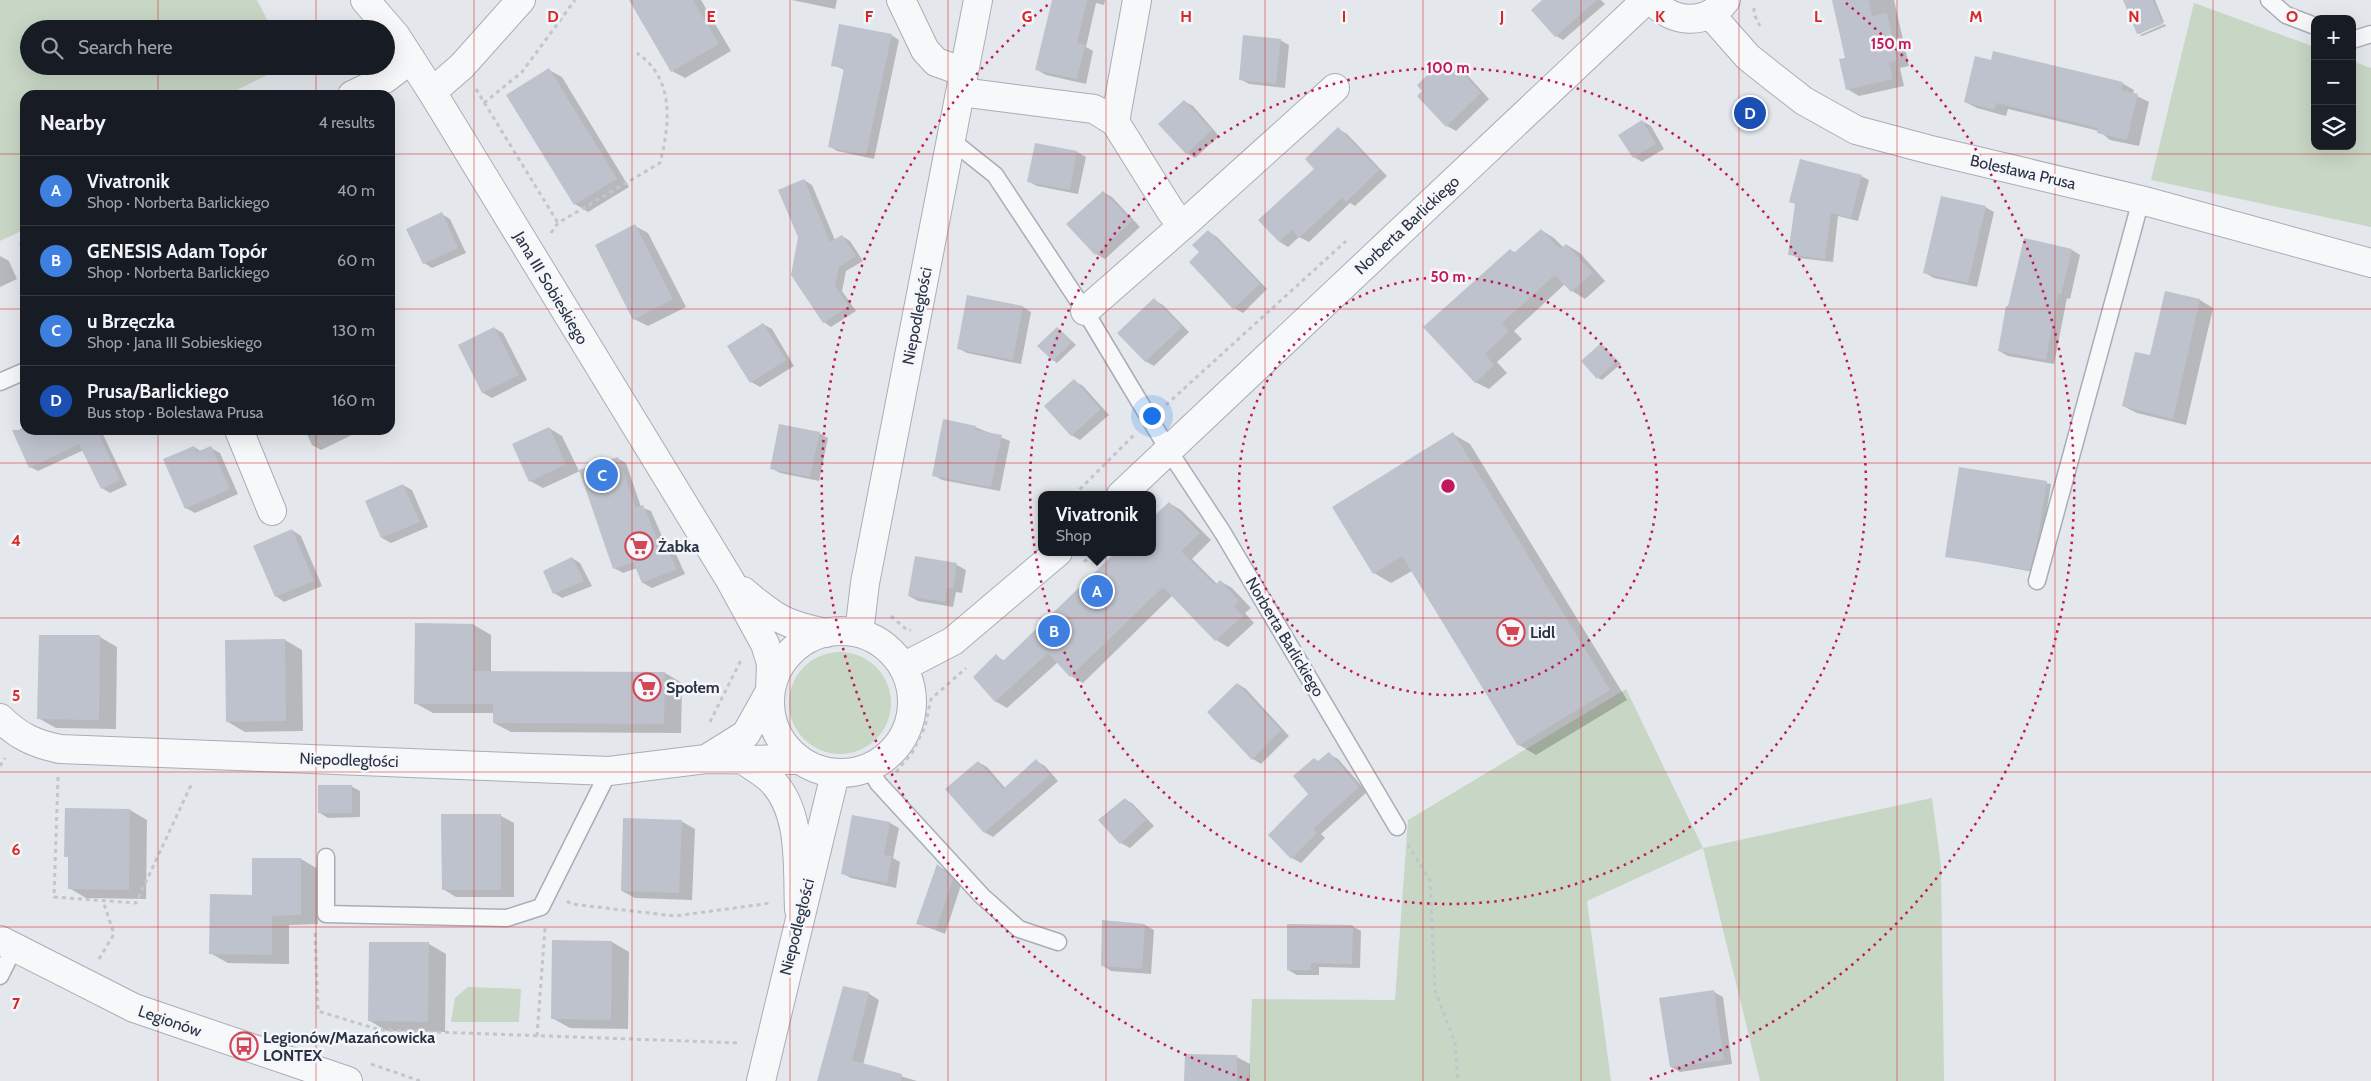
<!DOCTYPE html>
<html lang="en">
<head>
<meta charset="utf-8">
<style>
  :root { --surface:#171b24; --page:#242831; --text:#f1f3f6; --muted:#9ea1a6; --line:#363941; --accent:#d93025 }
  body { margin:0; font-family:Cabin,sans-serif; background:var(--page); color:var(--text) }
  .controls { position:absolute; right:15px; top:15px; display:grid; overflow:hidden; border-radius:10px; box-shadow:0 5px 20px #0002 }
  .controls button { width:45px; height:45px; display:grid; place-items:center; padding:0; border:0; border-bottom:1px solid var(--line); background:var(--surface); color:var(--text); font:25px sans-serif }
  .you { position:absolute; left:1151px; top:415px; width:18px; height:18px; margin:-12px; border:4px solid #fff; border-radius:50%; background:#1a73e8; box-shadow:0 0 0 8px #1a73e833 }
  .badge { display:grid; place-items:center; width:32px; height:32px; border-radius:50%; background:var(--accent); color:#fff; font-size:16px; font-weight:700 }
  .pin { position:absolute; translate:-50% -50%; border:2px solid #fff; box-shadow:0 1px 5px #0006 }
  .popup { position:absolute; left:1038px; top:491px; width:118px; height:65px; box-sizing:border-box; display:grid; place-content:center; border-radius:10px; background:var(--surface); filter:drop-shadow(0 1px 4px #0005); font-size:16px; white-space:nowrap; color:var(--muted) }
  .popup b { font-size:19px; color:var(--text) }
  .popup::after { content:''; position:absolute; left:50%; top:100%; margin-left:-10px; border:10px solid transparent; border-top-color:var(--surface) }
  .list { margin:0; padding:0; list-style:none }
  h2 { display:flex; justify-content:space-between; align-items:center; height:65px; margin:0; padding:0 20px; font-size:21px }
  h2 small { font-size:16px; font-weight:400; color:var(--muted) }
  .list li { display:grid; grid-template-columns:32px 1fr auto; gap:15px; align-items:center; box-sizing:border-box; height:70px; padding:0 20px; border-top:1px solid var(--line) }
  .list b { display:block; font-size:19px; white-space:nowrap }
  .list p { margin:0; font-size:16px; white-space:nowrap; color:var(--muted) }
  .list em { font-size:16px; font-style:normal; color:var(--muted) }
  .icon { flex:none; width:28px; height:28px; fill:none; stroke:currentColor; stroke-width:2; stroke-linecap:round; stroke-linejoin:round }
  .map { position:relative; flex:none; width:2371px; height:1081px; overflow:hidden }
  .search { position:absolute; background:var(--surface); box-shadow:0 5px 20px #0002; left:20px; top:20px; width:375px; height:55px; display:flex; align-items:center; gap:12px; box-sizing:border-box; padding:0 18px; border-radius:28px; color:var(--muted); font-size:19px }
  .panel { position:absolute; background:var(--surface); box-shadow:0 5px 20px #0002; left:20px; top:90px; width:375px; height:345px; border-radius:15px }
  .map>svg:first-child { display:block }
  .green { fill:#c8d6c5 }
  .shadow { fill:#0003 }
  .building { fill:#bec2cc }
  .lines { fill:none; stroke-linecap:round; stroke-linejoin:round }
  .service-casing { stroke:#a8adb7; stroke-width:19 }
  .minor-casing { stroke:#a8adb7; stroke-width:30 }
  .tertiary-casing { stroke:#a8adb7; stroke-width:30 }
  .path { stroke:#c2c5cb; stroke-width:3; stroke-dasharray:4 4; stroke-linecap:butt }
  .service { stroke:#f7f8fa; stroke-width:16 }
  .minor { stroke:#f7f8fa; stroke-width:28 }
  .tertiary { stroke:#f7f8fa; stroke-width:28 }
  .grid { fill:none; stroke:#d62828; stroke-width:1; stroke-opacity:0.55 }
  .ring { fill:none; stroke:#c2185b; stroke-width:2.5; stroke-dasharray:2.5 5 }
  .labels { text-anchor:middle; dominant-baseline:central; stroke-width:5; stroke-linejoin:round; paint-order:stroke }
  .street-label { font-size:16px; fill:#2a3345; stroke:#f4f6f9 }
  .poi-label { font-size:16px; font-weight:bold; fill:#2a3345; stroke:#f4f6f9; text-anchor:start }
  .grid-label { font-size:16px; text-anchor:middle; font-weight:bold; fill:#d62828; stroke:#f4f6f9; stroke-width:5; stroke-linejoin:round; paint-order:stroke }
  .centre { fill:#c2185b; stroke:#f4f6f9; stroke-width:2.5 }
  .ring-label { font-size:15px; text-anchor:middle; font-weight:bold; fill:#c2185b; stroke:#f4f6f9; stroke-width:5; stroke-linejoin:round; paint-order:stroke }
</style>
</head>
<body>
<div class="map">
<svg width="2371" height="1081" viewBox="0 0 2371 1081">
  <rect width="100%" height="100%" fill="#e4e7ec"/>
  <path class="green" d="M0,0H257L272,29H29V66H285L227,95H25V229L0,241Z
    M2194,3L2315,47V146H2352V61L2371,68V227L2151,180Z
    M789 703a51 51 0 1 1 102 0a51 51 0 1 1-102 0Z
    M1626,689L1703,848L1932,798L1941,866L1944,1081H1760L1703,848L1587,901L1611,1081H1249L1252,999L1395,1000L1408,820Z
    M468,987L521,989L519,1022H451L455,998Z"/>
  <path class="shadow" d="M630,0H701L731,51L685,78L672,71Z
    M792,0H837L835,9Z
    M1053,0H1105L1104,5L1096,3L1086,47L1093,51L1086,84L1046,75L1037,70Z
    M1544,0H1601L1605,4L1563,40L1556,36Z
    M1833,0H1894L1909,66L1900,68L1904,86L1859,96L1847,89L1846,59Z
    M2124,0H2155L2164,22L2139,34Z
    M2165,24L2166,26L2142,36L2140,35Z
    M891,35L899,40L874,159L837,151L829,146L845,70L833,65Z
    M1280,40L1289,45L1285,88L1249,84L1240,79Z
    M1453,64L1462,69L1489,99L1456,131L1447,126L1440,65L1448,69Z
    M549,70L562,77L629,187L588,212L575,204Z
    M2122,83L2134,90L2133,94L2149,102L2139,146L2110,140L2099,131L2008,109L2006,116L1977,108L1965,102Z
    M1184,101L1193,106L1219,136L1195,158L1187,153Z
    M1642,121L1651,126L1664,149L1642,162L1634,157Z
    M1338,129L1347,134L1387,176L1355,206L1350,203L1309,242L1299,237L1288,247L1280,242L1260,220L1316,169Z
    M1036,145L1077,152L1086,157L1078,194L1037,186L1028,181Z
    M1861,176L1869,180L1858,221L1838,216L1833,262L1798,258L1790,254Z
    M804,180L812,185L835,240L842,236L850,241L863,261L846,271L842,291L856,311L831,327L824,322L799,237Z
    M1103,192L1112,197L1140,227L1105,259L1096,254Z
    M1985,207L1994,212L1977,287L1934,278L1925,273Z
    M442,214L450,219L466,253L432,268L424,263Z
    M635,226L648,233L686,307L648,326L634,319Z
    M1541,230L1554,238L1564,248L1567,245L1580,253L1605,281L1585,299L1572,291L1565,284L1514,331L1522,339L1497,362L1507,373L1489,389L1475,382L1510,250L1516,253Z
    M1209,232L1217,237L1267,289L1243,313L1234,308L1190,262L1200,252Z
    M25,240V257L19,243Z
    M2072,250L2080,255L2070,299L2067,298L2054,364L2008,356L1999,351Z
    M0,256L9,261L17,279L0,287Z
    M2166,292L2200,300L2213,308L2186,425L2137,413L2123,406L2151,357Z
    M1154,300L1163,305L1189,332L1154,366L1145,361Z
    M1023,307L1031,312L1021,364L967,353L958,348Z
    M763,324L772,329L794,366L760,387L751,382Z
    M494,328L503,333L527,380L492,398L483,393L459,345Z
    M1058,328L1076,345L1057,363L1053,360Z
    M1601,344L1621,364L1602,380L1598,378Z
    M1074,381L1083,386L1109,415L1080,440L1071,435Z
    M25,427V430H101L127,485L110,493L102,488L84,450L38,471L30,467L14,432Z
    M975,427L1010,441L1000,491L942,480L933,475Z
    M549,428L562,436L579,471L617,458L626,463L641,507L651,511L668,550L676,554L685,574L652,588L643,583L637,568L623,573L614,568L580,471L543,488L530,481Z
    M305,430H354L356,433L321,450L312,445Z
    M819,433L828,438L819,481L780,473L771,468Z
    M1453,434L1470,444L1627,700L1536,755L1519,745L1412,571L1391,583L1374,573Z
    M194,447L202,452L211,448L220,453L238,494L195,513L186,508Z
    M1960,468L2051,484L2042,540L2034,572L1947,556Z
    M403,485L412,490L428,527L391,543L382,538Z
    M1169,503L1181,510L1211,540L1192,559L1217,584L1220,581L1232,588L1251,608L1245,613L1254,623L1228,647L1216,640L1173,595L1083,683L1071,676L1058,662L1007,708L995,701L996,656L1005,661L1152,552V520Z
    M292,530L301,536L322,586L284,602L276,596Z
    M572,558L580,563L592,586L562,598L554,593Z
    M916,558L957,565L966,570L962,593L956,592L953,607L918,601L909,596Z
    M474,625L491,635V672L665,673L682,683L681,733L511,732L494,723V713H433L415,703Z
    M100,637L117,647L116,729L56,728L38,718Z
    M285,640L302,650L303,731L245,732L228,722Z
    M1238,684L1246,689L1289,736L1261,764L1253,759Z
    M1329,754L1338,759L1367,792L1321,834L1325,838L1301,863L1292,858L1270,835L1310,794L1319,762Z
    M1036,761L1045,766L1058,781L993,837L984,832L978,762L987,767L1006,789Z
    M351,786L360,791V817L328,818L320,813Z
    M1125,799L1133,804L1154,826L1130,848L1121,843Z
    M130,810L147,820L146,899L86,898L69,888V858L65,856Z
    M501,816L514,823V897H456L443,889Z
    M853,816L890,823L899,828L893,858L900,862L896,888L851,878L842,873Z
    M681,821L695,829L692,900L635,898L622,891Z
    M253,859H301L318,869V924L289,925V964L228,963L210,953L253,896Z
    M940,867L949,872L961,885L945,934L917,923Z
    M1145,925L1154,930L1151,974L1111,971L1102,965Z
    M1352,926L1361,931L1360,968L1319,967V975H1297L1288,970Z
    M554,941L612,942L629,952L628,1029L570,1028L552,1018Z
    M429,944L446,954L445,1032L387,1031L370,1021Z
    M1714,992L1723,997L1732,1064L1680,1072L1671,1067Z
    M868,993L879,1000L863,1065L917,1081H818Z
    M1186,1056L1237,1057L1250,1064V1081H1185Z"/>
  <path class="building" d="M629,0H693L719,44L671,72Z
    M1052,0H1087L1077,43L1085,45L1077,79L1035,70Z
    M1542,0H1597L1555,37L1531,10Z
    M1832,0H1869L1872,16L1887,13L1897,60L1889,62L1893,79L1846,90L1839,59L1845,58Z
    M2123,0H2153L2163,24L2137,34Z
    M839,24L892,34L866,155L828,147L844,68L831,66Z
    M1243,35L1281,39L1276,84L1239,80Z
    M1993,51L2123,82L2121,90L2138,94L2127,140L2097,133L2098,128L1996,103L1994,110L1964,102L1975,56L1991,60Z
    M1453,62L1481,93L1446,127L1417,96L1422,91L1417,85L1440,63L1446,69Z
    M549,68L617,179L574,205L506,95Z
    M1184,100L1212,130L1186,154L1158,124Z
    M1642,120L1656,144L1633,158L1618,135Z
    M1338,127L1379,170L1346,202L1342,198L1299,238L1292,230L1279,242L1258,220L1314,169L1305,159Z
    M1035,143L1077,151L1070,190L1027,182Z
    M1800,159L1862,175L1851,218L1831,213L1825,259L1788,255L1795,204L1789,202Z
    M804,179L830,242L842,235L856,256L839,267L835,286L849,306L823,323L791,275L798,237L778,190Z
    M1103,191L1132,221L1095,255L1066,224Z
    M1941,196L1986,206L1968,283L1923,273Z
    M442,212L458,248L423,264L406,229Z
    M635,224L673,299L633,320L595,245Z
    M1541,229L1560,249L1566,244L1593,273L1571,292L1555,275L1502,323L1509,331L1485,354L1494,365L1475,383L1423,327L1510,249L1514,253Z
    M1208,230L1260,284L1233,309L1189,262L1199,252L1192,245Z
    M2024,238L2072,249L2061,295L2058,294L2046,360L1998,351L2006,306H2008Z
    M2165,291L2200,299L2173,419L2122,406L2135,352L2150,355Z
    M967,295L1023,306L1013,360L957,349Z
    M1154,298L1182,327L1145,362L1117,333Z
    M763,323L786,360L750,383L727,346Z
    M494,327L519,375L482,393L458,345Z
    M1057,327L1072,342L1053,361L1037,346Z
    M1601,343L1617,361L1597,379L1581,361Z
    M1074,379L1101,409L1071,436L1044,406Z
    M943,419L976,426L975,430L1002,435L991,487L932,476Z
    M779,424L820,432L810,477L770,469Z
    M549,427L566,464L529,482L512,444Z
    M12,430H111L99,435L120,480L101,489L79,444L29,468Z
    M1453,432L1610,690L1518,746L1402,556L1373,574L1332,507Z
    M194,446L197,452L211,446L230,489L185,509L163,459Z
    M618,457L636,508L643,505L662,550L667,548L677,569L642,583L633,562L613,569L579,470Z
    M1959,467L2047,481L2038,538L2030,570L1945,557Z
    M403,484L420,522L381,538L365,501Z
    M1169,502L1200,533L1181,551L1215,585L1220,580L1239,601L1234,606L1243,616L1215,641L1163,587L1070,677L1048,653L995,702L973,677L996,654L1003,661L1116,552H1152V518Z
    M292,529L314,581L275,597L253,546Z
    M915,556L957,563L953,589L947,588L945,602L908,596Z
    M572,557L584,581L553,594L543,571Z
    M415,623L474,624V671L665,672L664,724L493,723V704H414Z
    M39,635H100L99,720L37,719Z
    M285,639L286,721L226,722L225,640Z
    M1237,683L1281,730L1252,760L1207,712Z
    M1329,752L1359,787L1313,829L1317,833L1291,859L1268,835L1308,794L1293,776L1314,758L1318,761Z
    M1036,759L1050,775L984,833L945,789L978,761L1003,789Z
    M318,785H352V813H318Z
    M1125,798L1146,820L1120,844L1098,820Z
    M65,808L130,809L129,890L68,889V857H64Z
    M441,814H501V890H442Z
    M852,815L890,822L884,855L892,856L887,883L841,874Z
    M623,818L682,820L679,893L621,891Z
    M252,858H301V915L272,916V955L209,954L210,894L252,895Z
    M937,864L953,879L936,930L916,924Z
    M1102,920L1145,924L1142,969L1101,966Z
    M1287,924L1353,925L1352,964L1311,963V970H1287Z
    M552,940L612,941L611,1020L551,1019Z
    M369,942H429L428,1022L368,1021Z
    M843,986L869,992L852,1060L902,1074L901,1081H817Z
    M1714,990L1724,1060L1670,1067L1659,998Z
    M1185,1054L1237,1055V1081H1184Z"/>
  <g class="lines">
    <g class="service-casing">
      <path id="service" d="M2269,0L2286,15L2315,26
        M2352,40L2371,34
        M951,140L995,175L1085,311L1169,451L1223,533L1397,827
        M0,382L25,371
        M2037,581L2141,200
        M869,767L878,783L982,896L1019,929L1058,942
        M326,857V914L507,918L541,907L609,771
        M0,976L14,948"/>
    </g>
    <g class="minor-casing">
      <path id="minor" d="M365,0L396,36L432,92L730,580L765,644L771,663L770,691L746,734L706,759
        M901,0L925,50L936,62L964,72
        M1652,0C1672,24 1707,26 1726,0
        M1710,14L1748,57L1777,80L1804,101L1856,130L1927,149L2141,200L2371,263
        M432,92L462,66L521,0
        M961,92L1094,109L1115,122L1170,210L1182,226L1085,311
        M352,95L385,79L411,59
        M1115,122L1137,0
        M1182,226L1335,88
        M239,430L272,511
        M1121,495L1646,0
        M743,591C775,618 785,625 826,633
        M903,667L953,641L1058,552
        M0,718C18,736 35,744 60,749L609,771L706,759L798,760
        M742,759C751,766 763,772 771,780C803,812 797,867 799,909"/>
    </g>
    <g class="tertiary-casing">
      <path id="tertiary" d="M770 702a71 71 0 1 1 142 0a71 71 0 1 1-142 0Z
        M859,633L865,583L978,0
        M0,940L134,1008L348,1081
        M761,1081L835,774"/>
    </g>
    <path class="path" d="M1754,8V14L1760,26
      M476,89L558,223
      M484,103L522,72L575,0
      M551,233L558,223L660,163C670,124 675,79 637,53
      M1166,405L1346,241
      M1074,495L1134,435
      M1084,562L1095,552
      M891,616L907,630H911
      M710,722L741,660
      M0,766L5,758
      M896,772L912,753L925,727L931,699L966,668
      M58,777L54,897L136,903L192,783
      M1408,844L1430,881L1435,990L1455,1043L1458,1081
      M567,901L571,904L675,916L771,903
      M315,933L318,1011L380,1030L741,1043
      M99,959L114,934L103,901
      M537,1036L545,928
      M371,1064L420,1081"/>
    <use href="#service" class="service"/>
    <use href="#minor" class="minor"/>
    <use href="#tertiary" class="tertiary"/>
  </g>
  <path class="grid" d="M158,0V29M316,0V29M474,0V1081M632,0V1081M790,0V1081M948,0V1081M1106,0V1081M1265,0V1081M1423,0V1081M1581,0V1081M1739,0V1081M1897,0V1081M2055,0V1081M2213,0V1081M158,66V95M316,66V95M0,154H25M390,154H2371M0,309H25M390,309H2371M158,430V1081M316,430V1081M0,463H2371M0,618H2371M0,772H2371M0,927H2371"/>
  <g class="ring">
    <circle cx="1448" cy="486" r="209"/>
    <circle cx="1448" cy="486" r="418"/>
    <path d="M1249 1080A626 626 0 0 1 1050 3M1846 3A626 626 0 0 1 1647 1080"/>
  </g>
  <defs>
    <g id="supermarket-ring" transform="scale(1.4375)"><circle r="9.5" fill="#f4f6f9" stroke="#d34656" stroke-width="1.5"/><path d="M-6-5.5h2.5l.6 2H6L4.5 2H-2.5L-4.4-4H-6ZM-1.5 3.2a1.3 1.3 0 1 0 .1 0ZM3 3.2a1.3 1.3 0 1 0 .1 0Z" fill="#d34656"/></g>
    <g id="bus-ring" transform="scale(1.4375)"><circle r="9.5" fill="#f4f6f9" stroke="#d34656" stroke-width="1.5"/><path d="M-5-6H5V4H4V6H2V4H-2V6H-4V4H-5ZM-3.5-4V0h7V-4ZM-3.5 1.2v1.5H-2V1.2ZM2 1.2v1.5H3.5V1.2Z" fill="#d34656"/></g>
  </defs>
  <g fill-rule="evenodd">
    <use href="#supermarket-ring" x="639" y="546"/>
    <use href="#supermarket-ring" x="1511" y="632"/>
    <use href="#supermarket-ring" x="647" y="687"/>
    <use href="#bus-ring" x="244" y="1046"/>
  </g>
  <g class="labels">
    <g class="street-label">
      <text transform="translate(2023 172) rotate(13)">Bolesława Prusa</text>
      <text transform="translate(1407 225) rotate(-43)">Norberta Barlickiego</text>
      <text transform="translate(551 288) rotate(59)">Jana III Sobieskiego</text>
      <text transform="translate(917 316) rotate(-79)">Niepodległości</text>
      <text transform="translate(1285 637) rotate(59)">Norberta Barlickiego</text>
      <text transform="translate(349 760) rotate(2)">Niepodległości</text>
      <text transform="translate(797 927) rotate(-76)">Niepodległości</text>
      <text transform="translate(170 1021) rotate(19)">Legionów</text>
    </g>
    <g class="poi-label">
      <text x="658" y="546">Żabka</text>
      <text x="1530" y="632">Lidl</text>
      <text x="666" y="687">Społem</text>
      <text x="263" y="1037">Legionów/Mazańcowicka<tspan x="263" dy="18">LONTEX</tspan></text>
    </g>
  </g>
  <g class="grid-label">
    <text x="553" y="22">D</text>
    <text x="711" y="22">E</text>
    <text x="869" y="22">F</text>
    <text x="1027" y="22">G</text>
    <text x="1186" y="22">H</text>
    <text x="1344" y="22">I</text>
    <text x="1502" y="22">J</text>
    <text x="1660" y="22">K</text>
    <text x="1818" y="22">L</text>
    <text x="1976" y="22">M</text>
    <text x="2134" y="22">N</text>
    <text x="2292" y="22">O</text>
    <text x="16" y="546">4</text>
    <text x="16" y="701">5</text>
    <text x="16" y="855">6</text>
    <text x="16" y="1009">7</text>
  </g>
  <circle cx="1448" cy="486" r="8" class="centre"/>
  <g class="ring-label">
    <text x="1891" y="49">150 m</text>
    <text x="1448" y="73">100 m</text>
    <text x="1448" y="282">50 m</text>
  </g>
</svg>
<div class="controls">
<button>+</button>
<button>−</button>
<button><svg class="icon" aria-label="layers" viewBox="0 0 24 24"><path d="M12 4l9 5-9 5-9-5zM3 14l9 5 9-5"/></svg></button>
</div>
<div class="you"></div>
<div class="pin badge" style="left:1097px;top:591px;background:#3f7fe0">A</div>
<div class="popup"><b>Vivatronik</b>Shop</div>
<div class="pin badge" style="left:1054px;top:631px;background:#3f7fe0">B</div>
<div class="pin badge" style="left:602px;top:475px;background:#3f7fe0">C</div>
<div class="pin badge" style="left:1750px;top:113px;background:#1a4fb4">D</div>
<div class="search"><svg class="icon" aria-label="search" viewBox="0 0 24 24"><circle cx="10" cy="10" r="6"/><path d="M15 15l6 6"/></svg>Search here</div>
<section class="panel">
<h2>Nearby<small>4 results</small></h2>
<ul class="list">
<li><span class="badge" style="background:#3f7fe0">A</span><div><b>Vivatronik</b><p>Shop · Norberta Barlickiego</p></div><em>40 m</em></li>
<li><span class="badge" style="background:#3f7fe0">B</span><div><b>GENESIS Adam Topór</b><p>Shop · Norberta Barlickiego</p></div><em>60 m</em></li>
<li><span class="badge" style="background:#3f7fe0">C</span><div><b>u Brzęczka</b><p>Shop · Jana III Sobieskiego</p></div><em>130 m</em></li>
<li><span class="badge" style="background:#1a4fb4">D</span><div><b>Prusa/Barlickiego</b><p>Bus stop · Bolesława Prusa</p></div><em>160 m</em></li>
</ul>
</section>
</div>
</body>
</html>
